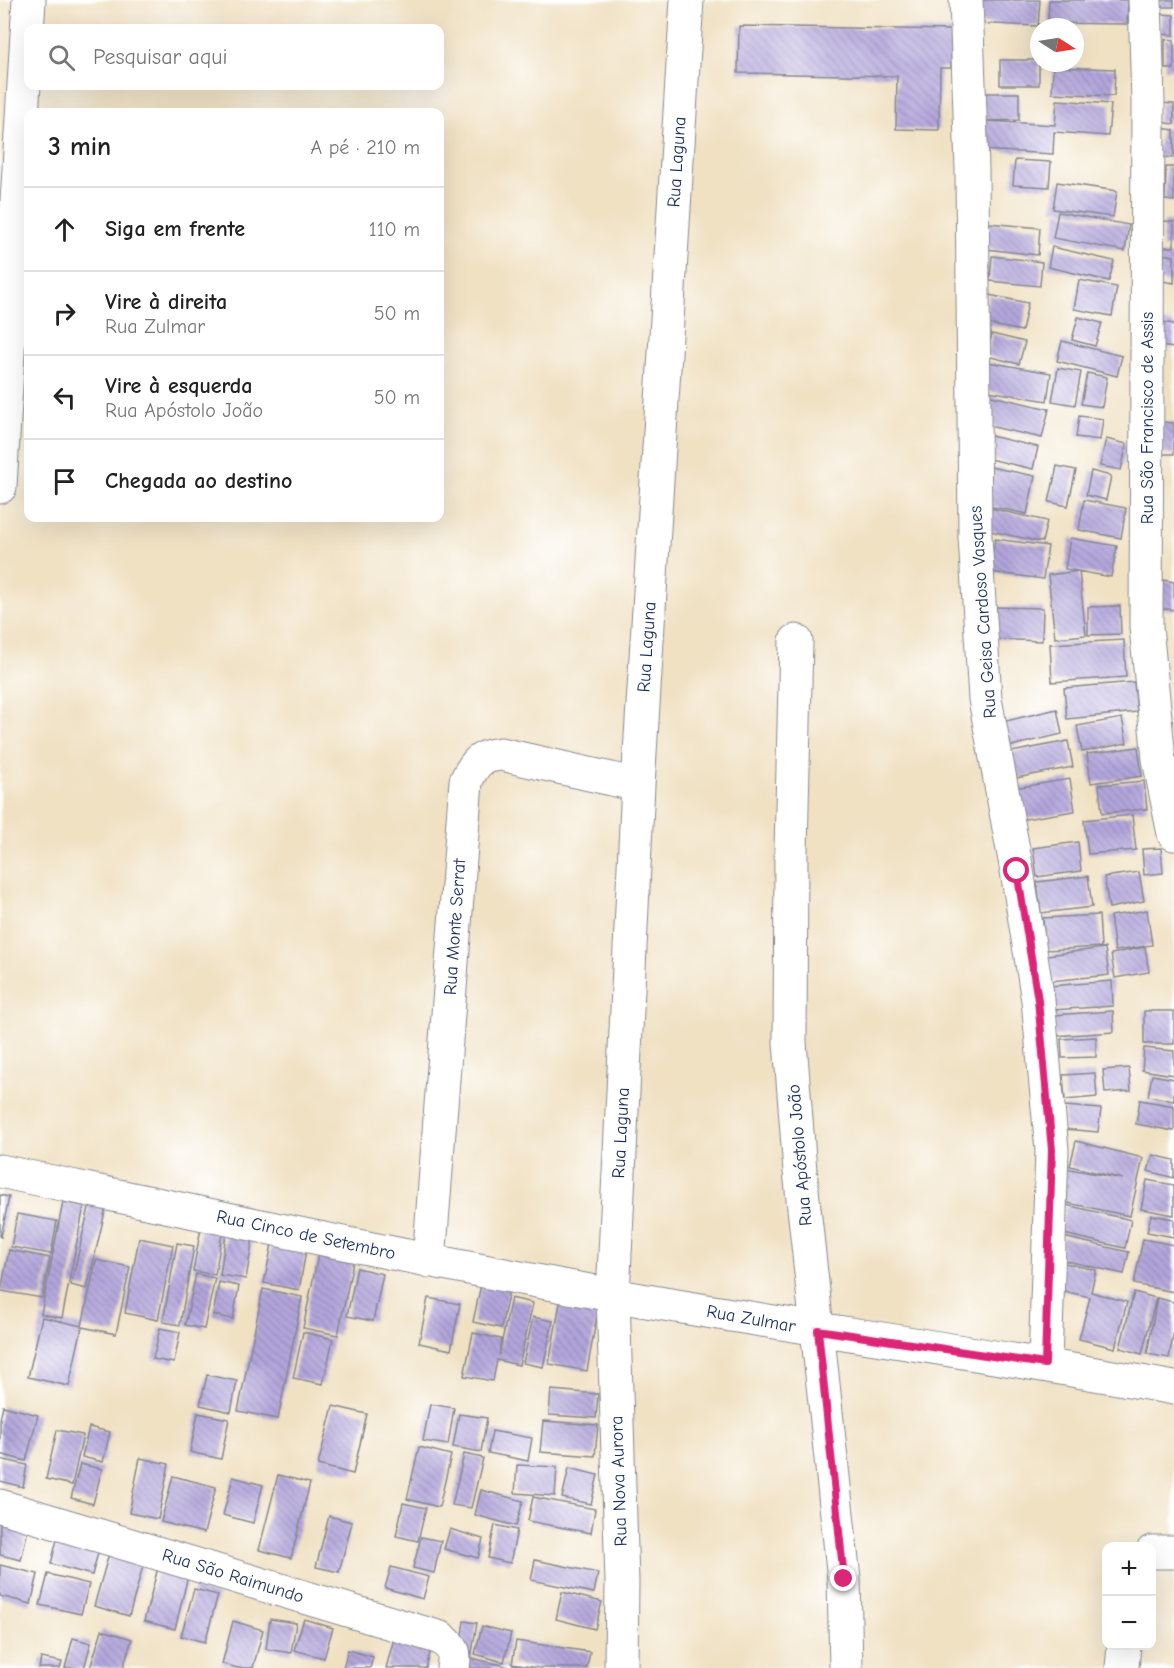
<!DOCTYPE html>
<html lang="pt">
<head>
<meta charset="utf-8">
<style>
  :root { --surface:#fff; --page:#f2f2f2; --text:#222; --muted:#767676; --line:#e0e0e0 }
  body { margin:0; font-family:"Comic Neue",sans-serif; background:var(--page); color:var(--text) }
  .controls { position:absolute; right:18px; bottom:18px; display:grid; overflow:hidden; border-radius:12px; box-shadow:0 6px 24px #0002 }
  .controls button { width:54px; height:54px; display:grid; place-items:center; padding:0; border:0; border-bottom:2px solid var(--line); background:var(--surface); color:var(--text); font:30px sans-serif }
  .compass { position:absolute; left:1030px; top:18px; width:54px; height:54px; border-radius:50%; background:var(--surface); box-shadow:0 6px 24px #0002; rotate:102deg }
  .stop { position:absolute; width:18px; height:18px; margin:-14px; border:4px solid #db2777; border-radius:50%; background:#fff }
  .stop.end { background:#db2777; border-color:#fff; box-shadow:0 2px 6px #0008 }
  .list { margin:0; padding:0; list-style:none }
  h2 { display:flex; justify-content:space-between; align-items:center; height:78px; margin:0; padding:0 24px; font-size:26px }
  h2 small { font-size:20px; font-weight:400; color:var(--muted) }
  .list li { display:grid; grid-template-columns:39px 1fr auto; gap:18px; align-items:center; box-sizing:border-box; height:84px; padding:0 24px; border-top:2px solid var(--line) }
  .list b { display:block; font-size:22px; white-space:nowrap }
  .list p { margin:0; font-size:20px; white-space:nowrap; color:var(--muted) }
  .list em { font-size:20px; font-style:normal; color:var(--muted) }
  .icon { flex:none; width:33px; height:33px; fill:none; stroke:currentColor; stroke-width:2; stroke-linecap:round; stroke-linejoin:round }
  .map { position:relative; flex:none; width:1174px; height:1668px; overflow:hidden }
  .search { position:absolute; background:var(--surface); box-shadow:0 6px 24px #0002; left:24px; top:24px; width:420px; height:66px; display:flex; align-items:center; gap:15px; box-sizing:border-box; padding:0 21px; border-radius:12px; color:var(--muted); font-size:22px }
  .panel { position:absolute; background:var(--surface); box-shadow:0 6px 24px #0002; left:24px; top:108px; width:420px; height:414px; border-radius:12px }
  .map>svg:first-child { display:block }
  .building { fill:url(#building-back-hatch) }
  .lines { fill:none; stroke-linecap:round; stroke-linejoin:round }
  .minor-casing { stroke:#868890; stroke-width:35 }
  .minor { stroke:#fff; stroke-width:33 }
  .route { stroke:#db2777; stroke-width:8 }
  .labels { text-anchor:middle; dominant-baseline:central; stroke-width:4.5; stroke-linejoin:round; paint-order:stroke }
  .street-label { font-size:18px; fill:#1b2f5e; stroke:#fff }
</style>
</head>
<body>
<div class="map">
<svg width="1174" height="1668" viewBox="0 0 1174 1668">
  <defs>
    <pattern id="building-back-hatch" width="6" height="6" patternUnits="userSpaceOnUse" patternTransform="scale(1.5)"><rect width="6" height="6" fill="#b3a6dc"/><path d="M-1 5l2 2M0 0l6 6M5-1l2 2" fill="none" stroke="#9188b6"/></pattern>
  </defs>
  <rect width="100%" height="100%" fill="#fff"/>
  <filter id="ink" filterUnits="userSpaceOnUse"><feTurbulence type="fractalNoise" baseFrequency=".0167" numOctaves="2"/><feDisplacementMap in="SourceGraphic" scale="12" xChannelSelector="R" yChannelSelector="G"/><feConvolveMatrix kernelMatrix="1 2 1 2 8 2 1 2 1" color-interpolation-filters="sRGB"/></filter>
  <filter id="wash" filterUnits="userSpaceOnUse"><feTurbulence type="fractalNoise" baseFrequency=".008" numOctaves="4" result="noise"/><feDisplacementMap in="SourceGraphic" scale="24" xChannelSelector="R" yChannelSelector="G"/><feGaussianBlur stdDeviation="1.35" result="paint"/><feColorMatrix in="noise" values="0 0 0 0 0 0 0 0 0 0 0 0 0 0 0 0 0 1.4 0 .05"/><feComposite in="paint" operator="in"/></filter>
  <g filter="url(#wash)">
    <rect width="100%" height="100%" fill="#f0e1c3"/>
    <g id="blocks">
      <path class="building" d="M975,0H1040L1038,26L974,23Z
        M1049,0H1128L1127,24L1048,23Z
        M1160,0H1174V7H1160Z
        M1162,14L1174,15V35L1160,34Z
        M739,26L952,30L951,68H940L939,130L896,129L897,76L738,73Z
        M1165,39L1174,40V69H1165Z
        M1000,60H1039V85H1000Z
        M1053,67L1115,69L1114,96L1052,93Z
        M981,93H1019V120L987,121L1055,125L1057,100L1111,104L1108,136L1054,132L1053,154L980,150Z
        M1161,103L1174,104V124L1158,122Z
        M1161,128L1174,130V158L1157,156Z
        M1015,160L1051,162L1049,187L1013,185Z
        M1166,167H1174V201L1165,200Z
        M1057,182L1117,191L1113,217L1053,209Z
        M1058,212L1129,225L1125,251L1053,238Z
        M1164,221L1174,222V247H1162Z
        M988,223L1040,228L1038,255L986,249Z
        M1052,247L1114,261L1109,281L1048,267Z
        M1160,254L1174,256V283L1156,280Z
        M992,256L1042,262L1040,286L990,281Z
        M1079,280L1117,287L1112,316L1074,309Z
        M989,295L1028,303L1022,331L983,323Z
        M1078,317L1102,323L1095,346L1072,340Z
        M1162,322L1174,324V348L1159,346Z
        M992,334L1025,342L1019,364L987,356Z
        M1062,341L1122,356L1117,376L1057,361Z
        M988,362L1051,373L1047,401L982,390Z
        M1058,368L1081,372L1075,405L1052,401Z
        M1087,373L1107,377L1102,407L1081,404Z
        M987,395L1049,409L1042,438L980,424Z
        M1079,416L1103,419L1100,440L1076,437Z
        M1162,422L1174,423V454H1161Z
        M991,436L1038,447L1033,469L985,458Z
        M1106,439L1127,444L1121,470L1100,466Z
        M986,466L1035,476L1027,514L978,504Z
        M1057,466L1076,470L1068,506L1049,502Z
        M1091,471L1111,476L1106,500L1086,495Z
        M1084,500L1126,508L1121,538L1079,530Z
        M989,508L1047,521L1042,542L985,530Z
        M1070,538L1117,546L1111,577L1065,569Z
        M995,539L1048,546L1043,579L990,572Z
        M1079,571L1086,635L1055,638L1048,575Z
        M1163,580L1174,582V610L1159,608Z
        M1120,606L1121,634L1088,635V607Z
        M991,607L1043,608L1042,641L990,639Z
        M1124,640L1126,677L1052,682L1050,644Z
        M1134,682L1137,712L1067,719L1064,688Z
        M1057,709L1062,734L1007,747L1002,722Z
        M1122,718L1127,743L1082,752L1077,726Z
        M1068,741L1073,767L1011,779L1006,753Z
        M1138,747L1142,776L1091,783L1087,754Z
        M1070,779L1075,811L1019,820L1014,788Z
        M1144,781L1147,809L1102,813L1099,785Z
        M1132,815L1136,850L1088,854L1084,820Z
        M1078,842L1081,871L1037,877L1033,848Z
        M1161,848L1163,873L1144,875L1142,849Z
        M1139,872L1144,901L1109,908L1104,877Z
        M1088,876L1092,907L1041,913L1037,882Z
        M1147,910L1152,945L1115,951L1110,916Z
        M1099,915L1101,947L1045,950L1043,918Z
        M1145,947L1149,972L1115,978L1111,954Z
        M1105,948L1109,975L1050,981L1047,955Z
        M1112,981L1113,1006L1051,1010L1050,986Z
        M1113,1011L1114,1032L1054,1036L1053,1015Z
        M1144,1011H1174V1044H1144Z
        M1096,1037V1057L1062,1058L1061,1039Z
        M1144,1048L1174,1051V1075L1142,1070Z
        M1129,1068L1131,1091L1105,1093L1103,1070Z
        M1095,1073L1097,1097L1065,1100L1063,1075Z
        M1152,1075L1174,1079V1101L1148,1096Z
        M1140,1100L1174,1106V1131L1136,1124Z
        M1065,1106L1101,1109L1098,1132L1064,1129Z
        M1076,1141L1143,1158L1130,1216L1058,1201L1065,1168L1123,1179L1070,1166Z
        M1153,1155L1174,1160V1178L1148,1171Z
        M1147,1180L1174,1185V1215L1141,1209Z
        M0,1195L9,1197L1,1237L0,1236Z
        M91,1199L107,1203L87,1289L71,1285Z
        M63,1202L84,1206L62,1318L41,1314Z
        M1066,1205L1131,1220L1125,1248L1059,1233Z
        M17,1214L57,1221L51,1254L11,1247Z
        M1151,1215L1174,1219V1237L1147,1232Z
        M201,1228L222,1233L215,1275L193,1271Z
        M226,1234L253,1238L246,1279L220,1275Z
        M1063,1237L1129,1252L1124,1274L1058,1259Z
        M139,1238L173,1245L158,1320L125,1313Z
        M1143,1239L1174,1245V1292L1134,1284Z
        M177,1243L194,1246L180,1325L163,1322Z
        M272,1244L306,1251L299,1290L264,1283Z
        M9,1250L50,1258L42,1298L1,1291Z
        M318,1255L353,1262L338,1335L303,1328Z
        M96,1260L130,1267L116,1334L82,1327L69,1386L28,1377L42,1317L82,1326Z
        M1060,1262L1096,1270L1091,1292L1127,1302L1115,1348L1079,1339L1090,1297L1054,1289Z
        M357,1268L383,1274L373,1321L347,1316Z
        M196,1274L215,1278L204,1329L185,1325Z
        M483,1275L511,1281L501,1328L473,1322Z
        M219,1282L239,1286L233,1319L213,1315Z
        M263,1289L302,1297L278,1419L238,1411Z
        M1134,1292L1156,1298L1142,1354L1120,1348Z
        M561,1297L599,1304L587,1371L549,1364Z
        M428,1298L460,1304L451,1350L419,1343Z
        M511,1298L533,1303L519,1365L497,1360L493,1381L464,1376L473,1333L501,1339L499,1355Z
        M1157,1298L1174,1302V1331L1169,1358L1147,1354Z
        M533,1317L553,1321L543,1367L523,1363Z
        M160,1328L180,1332L174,1363L153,1359Z
        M303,1332L333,1339L323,1384L293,1378Z
        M207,1375L237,1381L231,1412L200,1405Z
        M551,1390L598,1394L596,1418L549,1415Z
        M430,1404L454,1408L448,1445L423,1441Z
        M3,1406L38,1415L26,1461L0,1454V1419Z
        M333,1406L367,1414L353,1474L318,1465Z
        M198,1413L229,1419L221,1459L190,1452Z
        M459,1414L487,1418L481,1452L453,1447Z
        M543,1421L598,1425L595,1456L540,1452Z
        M89,1427L110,1432L103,1462L82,1457Z
        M57,1430L83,1435L72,1485L46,1479Z
        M492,1431L532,1438L528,1461L488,1453Z
        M419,1447L451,1455L439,1507L407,1499Z
        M464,1454L483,1458L471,1508L452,1505Z
        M140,1458L169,1464L158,1519L129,1513Z
        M0,1459L27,1465L23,1487L0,1481Z
        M80,1464L102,1469L93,1504L71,1498Z
        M517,1465L557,1467L555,1496L515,1493Z
        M569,1468L598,1475L591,1504L562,1498Z
        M278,1475L310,1483L291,1558L259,1550Z
        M173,1476L216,1487L204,1533L161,1522Z
        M233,1477L263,1485L253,1523L223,1515Z
        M481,1490L523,1501L516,1526L475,1515Z
        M533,1497L595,1509L591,1533L528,1521Z
        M403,1503L426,1508L418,1541L396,1536Z
        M0,1504L32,1512L21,1560L0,1555Z
        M329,1516L352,1522L339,1572L316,1567Z
        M495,1525L517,1530L510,1563L488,1558Z
        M450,1529L483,1539L478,1558L444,1549Z
        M59,1531L101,1542L92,1575L51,1564Z
        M421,1537L441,1541L434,1573L413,1568Z
        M110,1550L145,1559L129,1616L94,1606Z
        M160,1560L190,1568L175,1629L144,1621Z
        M535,1560L598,1573L594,1593L531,1580Z
        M0,1565L38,1574L31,1604L0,1596Z
        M391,1567L429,1577L423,1599L385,1588Z
        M48,1574L89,1584L81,1614L40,1605Z
        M194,1589L218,1595L205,1642L181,1636Z
        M562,1592L602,1602L595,1629L556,1619Z
        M270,1619L296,1623L291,1653L266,1649Z
        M304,1619L333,1628L324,1658L294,1650Z
        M233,1621L263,1630L253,1668H238L222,1664Z
        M464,1621L477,1623L471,1658L514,1668H464L459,1656Z
        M482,1626L511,1633L504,1662L475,1654Z
        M102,1630L132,1639L123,1668H90Z
        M396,1631L433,1642L426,1668H386Z
        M73,1638L91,1643L84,1668H65Z
        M516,1641L590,1652L587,1668H539L512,1664Z
        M348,1650L373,1657L370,1668H343Z
        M41,1658L62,1662L60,1668H39Z"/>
    </g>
  </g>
  <g filter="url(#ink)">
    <use href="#blocks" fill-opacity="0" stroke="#868890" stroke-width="1.5"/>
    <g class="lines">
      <g class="minor-casing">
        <path id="minor" d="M966,0L972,169L975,537L985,699L1017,871L1038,1000L1052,1150L1045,1364
          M1145,0L1148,102L1146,627L1159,759L1174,834
          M0,487L29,0
          M796,641L791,850L790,1042L800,1171L844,1579L846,1668
          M0,1171C204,1214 407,1258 612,1295C799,1328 987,1353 1174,1388
          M429,1261L466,781C475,762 480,756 501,754L638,785
          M0,1506L441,1638C453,1648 456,1651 453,1668
          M1152,1552H1174
          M621,1668L622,1582L613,1295L638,785L687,0
          M1122,1668L1124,1646"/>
      </g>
      <use href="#minor" class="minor"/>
    </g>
  </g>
  <g class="lines" filter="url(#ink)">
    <path class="route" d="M844,1579L818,1330L1045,1364L1052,1150L1038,1000L1017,871"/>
  </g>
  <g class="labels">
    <g class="street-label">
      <text transform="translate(677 162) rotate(-86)">Rua Laguna</text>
      <text transform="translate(1147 418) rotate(-90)">Rua São Francisco de Assis</text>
      <text transform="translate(983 612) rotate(-94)">Rua Geisa Cardoso Vasques</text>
      <text transform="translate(647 647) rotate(-86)">Rua Laguna</text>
      <text transform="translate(455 927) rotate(-86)">Rua Monte Serrat</text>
      <text transform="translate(621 1133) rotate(-87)">Rua Laguna</text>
      <text transform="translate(800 1155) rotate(-95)">Rua Apóstolo João</text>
      <text transform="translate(306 1235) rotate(12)">Rua Cinco de Setembro</text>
      <text transform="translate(751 1319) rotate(10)">Rua Zulmar</text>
      <text transform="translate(619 1481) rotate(-92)">Rua Nova Aurora</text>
      <text transform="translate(233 1576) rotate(17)">Rua São Raimundo</text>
    </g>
  </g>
</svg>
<div class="controls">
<button>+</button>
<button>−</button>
</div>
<svg class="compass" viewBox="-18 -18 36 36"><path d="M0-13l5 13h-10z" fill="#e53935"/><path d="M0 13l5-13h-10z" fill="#767676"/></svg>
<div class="stop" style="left:1017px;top:871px"></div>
<div class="stop end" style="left:844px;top:1579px"></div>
<div class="search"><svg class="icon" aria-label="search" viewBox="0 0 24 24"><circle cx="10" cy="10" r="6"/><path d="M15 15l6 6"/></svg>Pesquisar aqui</div>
<section class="panel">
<h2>3 min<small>A pé · 210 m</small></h2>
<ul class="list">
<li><svg class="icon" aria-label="ahead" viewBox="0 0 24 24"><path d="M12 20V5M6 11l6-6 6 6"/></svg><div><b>Siga em frente</b></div><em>110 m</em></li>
<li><svg class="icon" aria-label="right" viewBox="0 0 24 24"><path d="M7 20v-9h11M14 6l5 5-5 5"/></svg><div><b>Vire à direita</b><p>Rua Zulmar</p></div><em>50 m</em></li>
<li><svg class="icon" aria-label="left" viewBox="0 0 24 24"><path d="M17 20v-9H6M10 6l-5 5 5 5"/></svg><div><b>Vire à esquerda</b><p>Rua Apóstolo João</p></div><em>50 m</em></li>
<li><svg class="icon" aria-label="arrive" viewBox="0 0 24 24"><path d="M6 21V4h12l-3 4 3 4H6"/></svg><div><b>Chegada ao destino</b></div></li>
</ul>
</section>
</div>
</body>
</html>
